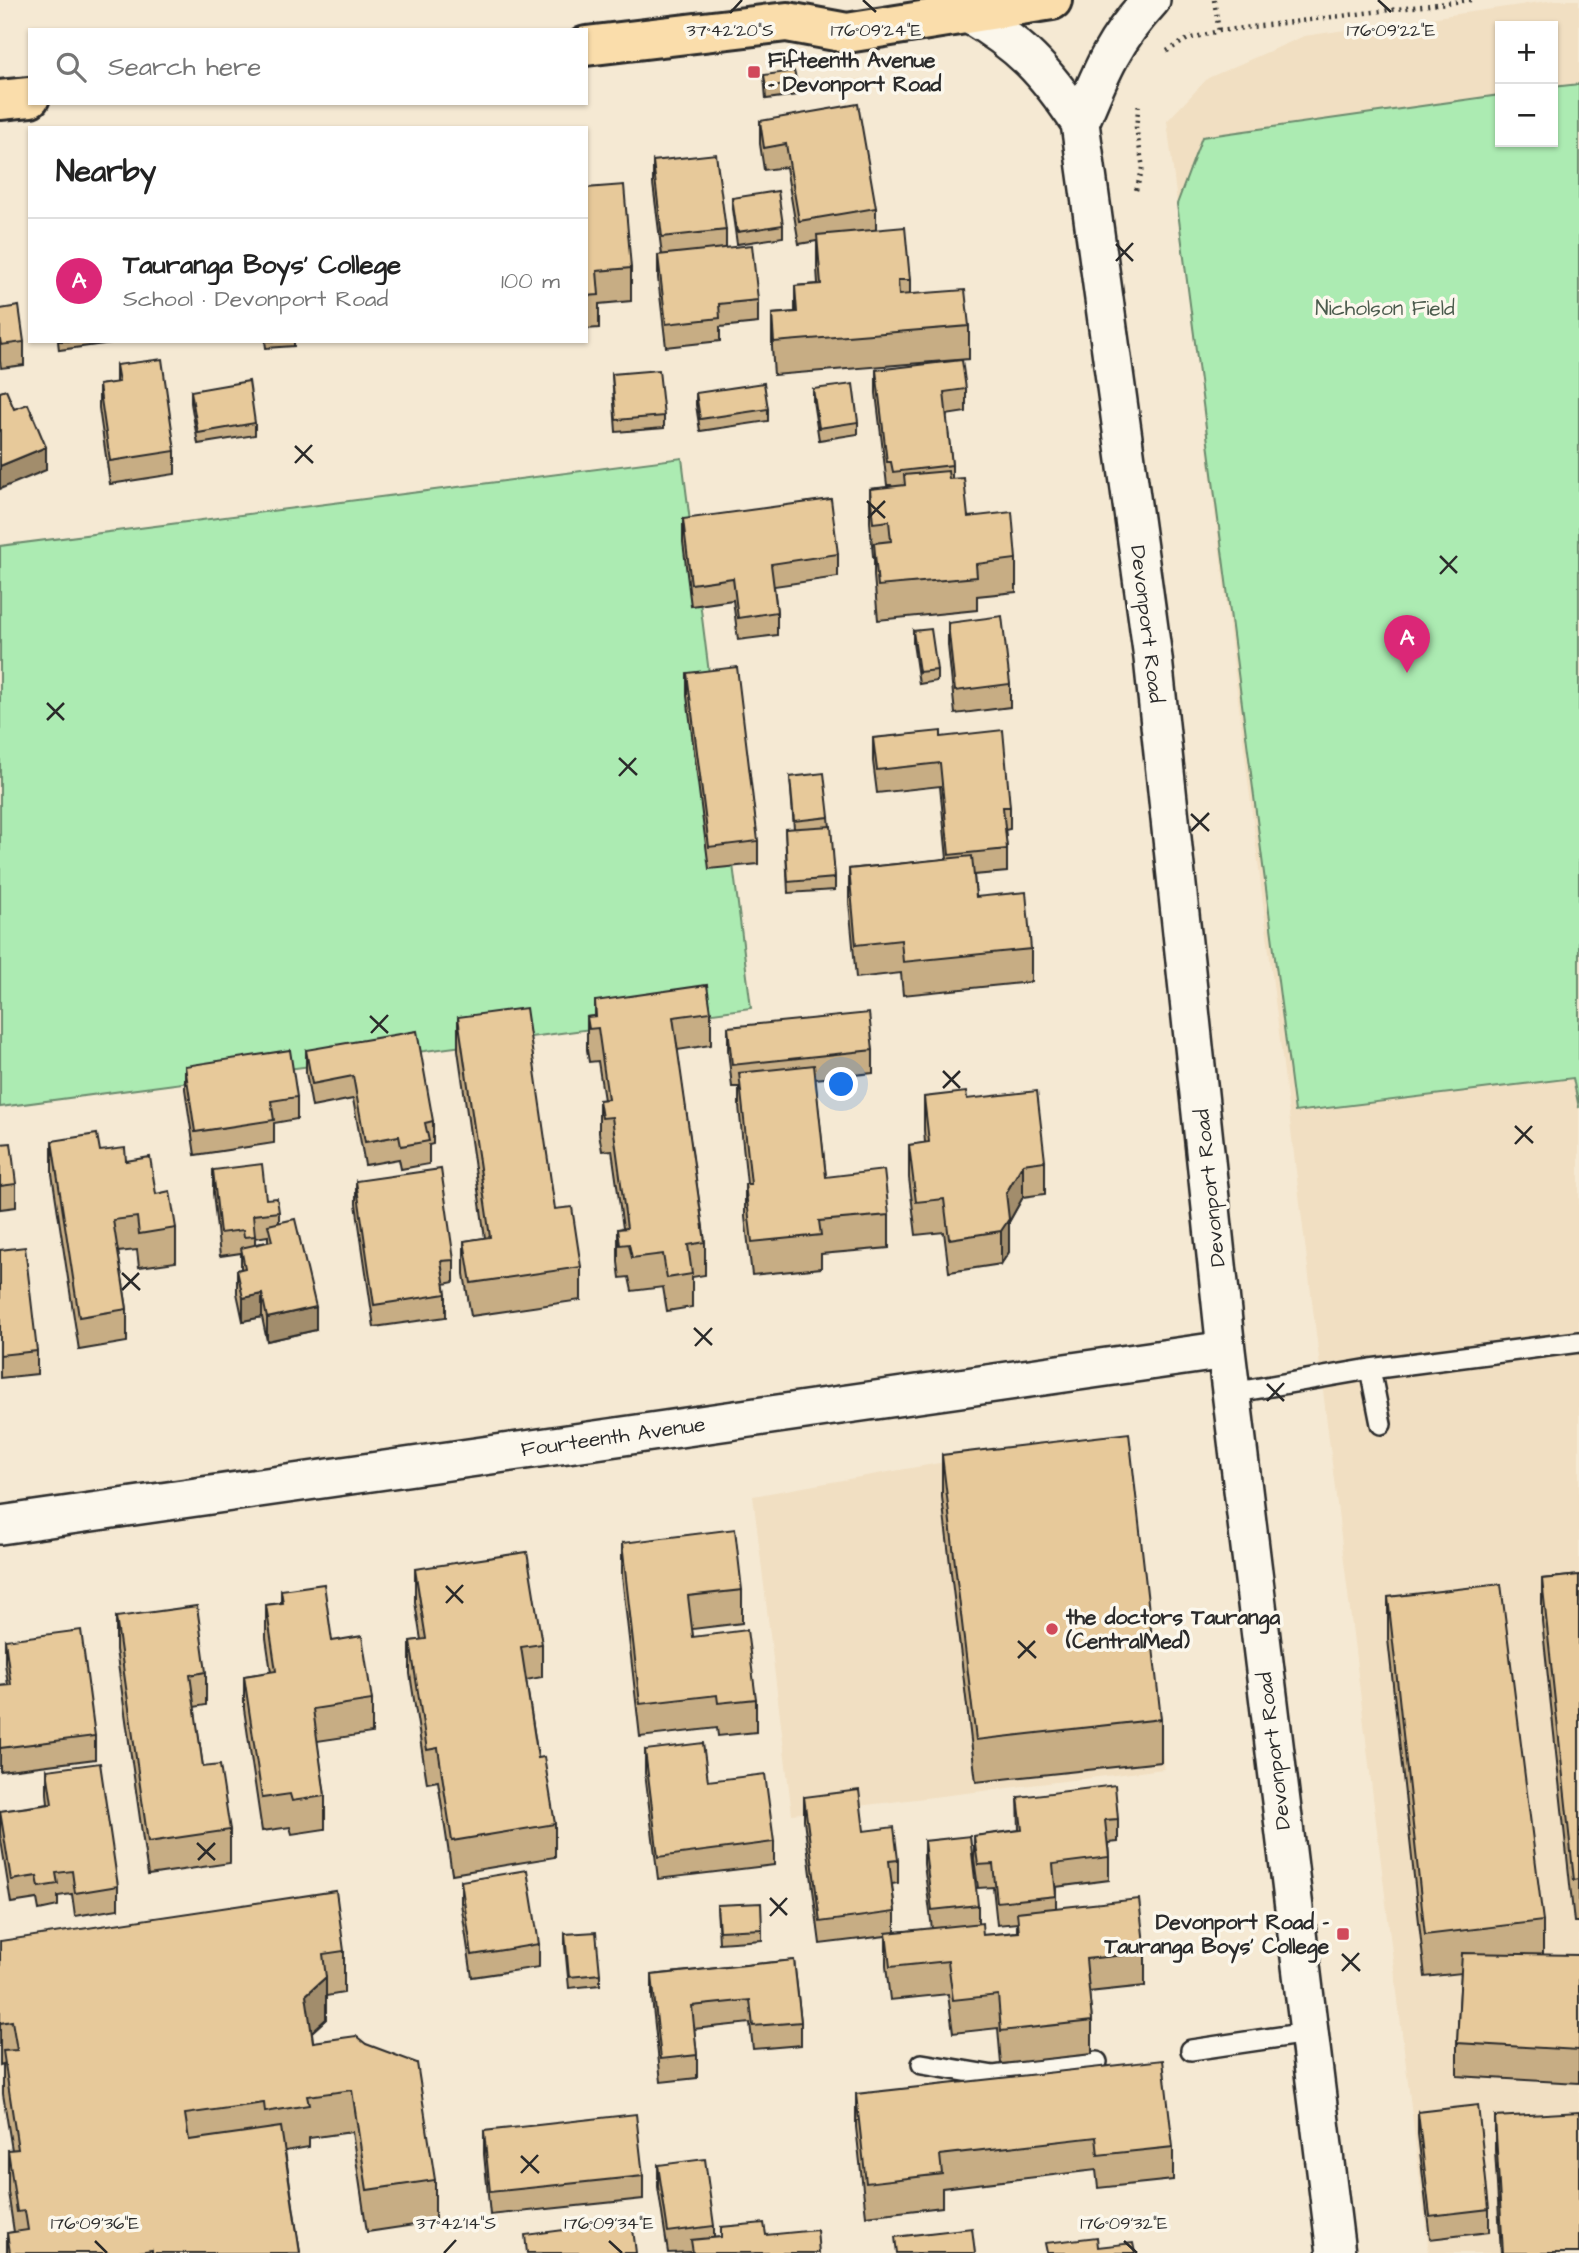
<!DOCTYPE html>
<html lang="en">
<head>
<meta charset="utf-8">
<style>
  :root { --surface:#fff; --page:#f6f6f6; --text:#222; --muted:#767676; --line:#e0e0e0; --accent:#db2777 }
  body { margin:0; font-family:"Architects Daughter",sans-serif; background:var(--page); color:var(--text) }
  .controls { position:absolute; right:21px; top:21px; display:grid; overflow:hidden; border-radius:0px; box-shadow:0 2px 5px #0004 }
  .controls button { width:63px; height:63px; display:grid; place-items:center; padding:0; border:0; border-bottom:2px solid var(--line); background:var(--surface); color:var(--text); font:35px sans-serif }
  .you { position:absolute; left:842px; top:1085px; width:24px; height:24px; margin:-18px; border:5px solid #fff; border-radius:50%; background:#1a73e8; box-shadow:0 0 0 10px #1a73e833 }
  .badge { display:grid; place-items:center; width:46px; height:46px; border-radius:50%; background:var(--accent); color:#fff; font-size:23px; font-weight:700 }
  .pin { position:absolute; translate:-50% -58px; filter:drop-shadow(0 2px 4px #0008) }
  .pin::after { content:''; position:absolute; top:37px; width:24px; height:21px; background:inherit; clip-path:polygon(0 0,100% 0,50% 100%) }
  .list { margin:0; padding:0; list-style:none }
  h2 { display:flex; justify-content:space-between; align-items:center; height:91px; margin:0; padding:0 28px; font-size:30px }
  h2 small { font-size:23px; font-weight:400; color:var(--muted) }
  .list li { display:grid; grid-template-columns:46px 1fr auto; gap:21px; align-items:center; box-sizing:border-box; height:126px; padding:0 28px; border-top:2px solid var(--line) }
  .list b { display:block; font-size:26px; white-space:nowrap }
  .list p { margin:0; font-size:23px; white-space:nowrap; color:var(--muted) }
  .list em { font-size:23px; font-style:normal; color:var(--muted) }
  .icon { flex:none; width:38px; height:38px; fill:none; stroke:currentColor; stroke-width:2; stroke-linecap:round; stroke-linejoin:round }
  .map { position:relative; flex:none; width:1579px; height:2253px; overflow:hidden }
  .search { position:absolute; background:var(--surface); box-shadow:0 2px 5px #0004; left:28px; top:28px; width:560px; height:77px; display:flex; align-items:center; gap:18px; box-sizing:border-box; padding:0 24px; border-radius:0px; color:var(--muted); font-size:26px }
  .panel { position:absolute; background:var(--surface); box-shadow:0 2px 5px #0004; left:28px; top:126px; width:560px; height:217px; border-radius:0px }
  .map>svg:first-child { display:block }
  .built { fill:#f1dfc2; fill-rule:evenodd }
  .green { fill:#acebb2; stroke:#6c8b6e; stroke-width:2 }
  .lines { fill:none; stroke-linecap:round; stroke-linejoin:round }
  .lane-casing { stroke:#2b2b2b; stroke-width:24 }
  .street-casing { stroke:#2b2b2b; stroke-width:42 }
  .primary-casing { stroke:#2b2b2b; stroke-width:44 }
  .path { stroke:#2b2b2b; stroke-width:4.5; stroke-dasharray:2 5; stroke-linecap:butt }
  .lane { stroke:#fbf7ec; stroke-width:19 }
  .street { stroke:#fbf7ec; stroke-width:37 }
  .primary { stroke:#faddab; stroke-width:38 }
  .wall { fill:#c7ad84; stroke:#2b2b2b; stroke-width:2; fill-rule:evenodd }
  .shaded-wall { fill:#a28d6c; stroke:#2b2b2b; stroke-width:2 }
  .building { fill:#e7c99a; stroke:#2b2b2b; stroke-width:2 }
  .ticks { fill:none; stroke:#2b2b2b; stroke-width:2.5 }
  .poi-dot { fill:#d1495b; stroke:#fbf7ec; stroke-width:2.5 }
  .labels { text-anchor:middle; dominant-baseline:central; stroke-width:7; stroke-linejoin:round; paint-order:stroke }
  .poi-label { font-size:21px; font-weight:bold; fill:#2b2b2b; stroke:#fbf7ec; text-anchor:start }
  .park-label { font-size:21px; fill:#4b5b4d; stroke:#fbf7ec }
  .street-label { font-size:21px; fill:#2b2b2b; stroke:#fbf7ec }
  .ticks-label { font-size:18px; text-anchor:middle; fill:#2b2b2b; stroke:#fbf7ec; stroke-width:7; stroke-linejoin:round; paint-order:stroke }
</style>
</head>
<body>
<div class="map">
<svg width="1579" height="2253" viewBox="0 0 1579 2253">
  <rect width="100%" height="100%" fill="#f5e9d3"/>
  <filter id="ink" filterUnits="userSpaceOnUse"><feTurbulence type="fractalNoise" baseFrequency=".0143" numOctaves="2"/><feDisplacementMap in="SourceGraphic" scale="14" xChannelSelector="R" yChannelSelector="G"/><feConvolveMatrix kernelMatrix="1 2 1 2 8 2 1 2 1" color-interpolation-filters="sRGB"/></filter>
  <g filter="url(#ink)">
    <path class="built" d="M1555,0H1579V2253H1429L1167,121L1208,78L1304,36ZM1500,26H1553V142H1500Z
      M1103,1434L1132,1474L1164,1769L792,1814L753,1496Z"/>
    <path class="green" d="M1579,84V1108L1573,1078L1295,1112L1177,204L1202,137L1500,95V142H1553V87Z
      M682,458L751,1008L0,1107V546Z"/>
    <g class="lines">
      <g class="lane-casing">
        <path id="lane" d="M1370,1369L1381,1424
          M1231,1393L1370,1369L1579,1342
          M1191,2050L1307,2033
          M922,2064L994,2076L1097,2062"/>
      </g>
      <g class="street-casing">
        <path id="street" d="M967,13C1021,45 1045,70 1080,123L1153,658L1226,1350L1336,2253
          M1080,123C1101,72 1113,41 1151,0
          M0,1525L1226,1350"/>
      </g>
      <g class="primary-casing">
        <path id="primary" d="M586,46L787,22L847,33L1052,0
          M0,100L30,97"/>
      </g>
      <path class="path" d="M1214,0L1219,31
        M1167,51L1188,39L1219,31L1471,0
        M1136,190L1143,168L1136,127L1139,103"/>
      <use href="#lane" class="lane"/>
      <use href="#street" class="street"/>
      <use href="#primary" class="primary"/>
    </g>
    <path class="wall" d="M764,75L797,83V95L766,99Z
      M760,121L876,208V230L910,280V294L969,326V359L774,375L772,347V314L795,312V286L818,284L817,268V241L799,244L786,167L764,170L760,144Z
      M653,161L726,230V248L758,300V323L720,327V341L666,347L658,278V255H662L653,184Z
      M586,188L631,268V301L599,304V328L586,329Z
      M732,198L783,225V237L737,244L732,209Z
      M0,309L24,342V365L1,368L0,361Z
      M58,341H126L59,350Z
      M265,341H294V346L266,348Z
      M116,365L175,451V474L110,484L99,408V385L116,383Z
      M876,370L966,389V412L946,415L952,465V479L968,517L1016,559V592L977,596V610L878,620L874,576V556H873L870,522V489L892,487L891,485H887L876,393Z
      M612,374L664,416V428L616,432Z
      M813,389L858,422V434L819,440L813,401Z
      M191,391L255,423V435L198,444L191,403Z
      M696,393L768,409V421L700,431L696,405Z
      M683,519L838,554V577L774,586L777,612V635L738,640L733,600L691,606L683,542Z
      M948,623L1010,684V707L955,714L948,645Z
      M913,631L937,670V681L919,684L913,643Z
      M687,673L758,841V864L709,869L687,696Z
      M941,737L1010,807V829L1005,830L1007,849V872L974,875L976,897L1031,949V982L903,995L901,973L856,978L849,902V869L947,859L940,786L877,793L873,761V738Z
      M790,777L829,817L835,878V890L788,893L785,829H794Z
      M595,1001L711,1012V1045L677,1050L705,1242V1275L692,1277V1307L667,1311L663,1287L632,1291L629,1277L620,1278L618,1262V1229L623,1228L612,1150L602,1151L599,1133V1100H604L598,1061L589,1062L587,1050V1017L595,1016Z
      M458,1017L555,1209L581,1267V1300L471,1316L464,1274V1241L485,1238L458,1050Z
      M728,1027L873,1050V1073L815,1079L826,1177L889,1215V1248L821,1254V1268L752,1275L745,1217V1184H747L739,1106V1087H732L728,1050Z
      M306,1050L433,1121V1144L429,1145V1164L401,1169L399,1159L365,1165L353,1099L312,1107L306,1073Z
      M185,1066L297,1097V1119L274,1123V1143L195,1155L185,1089Z
      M924,1097L967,1099L1045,1161V1194L1023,1197L1009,1222V1252L1001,1264L949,1272L944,1232L916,1235L909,1178V1145L925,1143L924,1130Z
      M52,1141L100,1151L126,1161L156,1194L176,1228V1262L139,1267L137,1250L118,1252L127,1309V1342L79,1350L52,1174Z
      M0,1144L16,1184V1207L0,1209Z
      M213,1170L266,1199L279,1212V1223L316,1330L267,1341L262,1317L243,1321L237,1293V1270L241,1269V1253L220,1256L213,1193ZM268,1236V1242L255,1244V1238Z
      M356,1181L454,1260V1282L444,1284L446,1294V1317L374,1327L356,1204Z
      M0,1250L37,1351V1374L0,1378Z
      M942,1455L1161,1719V1762L976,1782L942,1497Z
      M622,1543L742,1590V1623L692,1629L693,1637L756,1699V1732L718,1736L717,1728L640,1737L622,1576Z
      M415,1569L542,1644V1677L526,1680L538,1758L555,1824V1857L452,1874L438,1781L427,1783L410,1674V1641L421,1640L415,1602Z
      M1579,1575V1922H1574L1542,1621V1579Z
      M281,1590L332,1641L372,1700V1733L317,1741L325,1796V1829L292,1834L290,1827L262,1831L244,1709V1676L271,1672L266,1638V1605L281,1603Z
      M1388,1597L1543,1921V1955H1579V2083L1457,2076V2043L1461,1973L1425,1977L1388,1639Z
      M116,1617L206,1672V1705L194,1707L203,1767L230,1830V1863L148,1875L116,1650Z
      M5,1640L95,1736V1759L0,1771V1686L8,1685L5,1663Z
      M645,1750L708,1781L774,1842V1865L658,1879L645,1773Z
      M47,1770L118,1886V1909L75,1916L72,1894L58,1896V1906L39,1910L37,1899L11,1903L0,1834V1811L48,1804L47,1793Z
      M804,1797L864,1831L898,1860V1883L892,1884L895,1912V1932L932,1929L924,1864V1841L978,1905V1924L983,1935L1017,1932V1923L997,1925L993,1887L978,1888L974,1859V1836L1019,1830L1018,1797L1118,1819V1842L1108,1843L1109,1857V1880L1056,1887V1908L1145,1953V1986L1089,1992L1092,2021V2054L1001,2064L998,2028L953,2033L948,1994L890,2000L886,1966V1936L820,1944L804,1820Z
      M461,1881L539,1944V1967L472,1977L461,1903Z
      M717,1905L762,1929V1940L719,1943Z
      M565,1934L600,1974V1985L569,1988L565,1946Z
      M0,1941L344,1951V1993L326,1996V2019L312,2032L313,2042L435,2180V2222L367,2232L352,2132L309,2138V2147L285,2151L300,2253H7V2233L14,2232L8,2192V2150H12L3,2094V2064L0,2065Z
      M794,1960L801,2022V2045L753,2049L750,2023L694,2029L697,2055V2078L661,2082L652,1998V1975Z
      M856,2094L1173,2147V2180L1098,2188L1096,2170L942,2188V2207L866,2216L856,2127Z
      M1418,2112L1489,2209V2232L1430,2239L1418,2134Z
      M1495,2117L1579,2253H1501L1495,2150Z
      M484,2131L643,2176V2199L490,2215L484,2154Z
      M658,2165L714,2226V2238L721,2237V2227L766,2235L819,2253H691V2252L668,2253L658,2187Z"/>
    <path class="shaded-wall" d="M46,447V470L0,489V466Z
      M1023,1164V1197L1009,1222V1252L1001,1264V1231L1006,1193Z
      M262,1294V1317L243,1321V1298Z
      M316,1307V1330L267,1341V1318Z
      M326,1977V2019L306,2037V1995Z"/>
    <path class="building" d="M794,71L797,83L766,88L764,75Z
      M858,104L876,208L799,221L786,144L764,148L760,121Z
      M716,154L726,230L662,237L653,161Z
      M624,185L631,268L597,271L599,295L586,296V188Z
      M778,191L783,225L737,232L732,198Z
      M905,227L910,280H898L899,295L965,290L969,326L774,342L772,314L797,312L795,286L821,284L817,235Z
      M752,245L758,300L719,304L720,318L666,324L658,255Z
      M19,306L24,342L1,345L0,339V309Z
      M162,359L175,451L110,461L99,385L119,382L116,365Z
      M962,360L966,389L944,392L952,465L893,472L891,462H887L876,370Z
      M659,370L664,416L616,420L612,374Z
      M249,381L255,423L198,433L191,391Z
      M764,383L768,409L700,419L696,393Z
      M853,384L858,422L819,428L813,389Z
      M6,390L14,409L28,404L46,447L0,466V392Z
      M948,471L949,479L964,478L968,517L1012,512L1016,559L976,564L977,577L878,586L874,543L891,541L889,521L873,523L870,489L905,485L904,475Z
      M831,499L838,554L771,564L777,612L738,618L733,578L691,584L683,519Z
      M1002,616L1010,684L955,691L948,623Z
      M931,629L937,670L919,672L913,631Z
      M737,667L758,841L709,847L687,673Z
      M1003,730L1010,807H1003L1007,849L949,855L940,763L877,770L873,738L941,731V737Z
      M824,773L829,817L794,821L790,777Z
      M831,826L835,878L788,882L785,829Z
      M972,856L976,897L1026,892L1031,949L903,962L901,940L856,945L849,869Z
      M707,985L711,1012L673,1017L705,1242L688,1245L692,1274L667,1278L663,1254L632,1258L629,1244L620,1245L618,1229L627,1228L612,1117L602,1118L599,1100L608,1099L598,1028L589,1029L587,1017L596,1016L595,1001Z
      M526,1008L555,1209L572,1207L581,1267L471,1283L464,1241L490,1237L458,1017Z
      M869,1013L873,1050L732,1065L728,1027Z
      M417,1031L433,1121L425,1123L429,1141L401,1146L399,1136L365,1142L353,1076L312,1084L306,1050Z
      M290,1050L297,1097L271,1101L274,1120L195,1132L185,1066Z
      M814,1065L826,1177L884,1170L889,1215L819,1221L821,1235L752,1242L745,1184H751L739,1073Z
      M1037,1091L1045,1161L1023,1164L1006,1193L1009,1219L1001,1231L949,1239L944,1199L916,1202L909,1145L929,1142L924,1097L966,1092L967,1099Z
      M97,1134L100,1151L125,1148L126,1161L150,1157L156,1194L170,1191L176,1228L139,1234L137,1217L113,1220L127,1309L79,1317L52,1141Z
      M11,1143L16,1184L0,1186V1144Z
      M262,1164L266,1199L277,1198L279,1212L253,1215L255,1236L244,1237L243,1230L220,1233L213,1170Z
      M441,1169L454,1260L441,1261L446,1294L374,1305L356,1181Z
      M295,1219L316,1307L267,1318L262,1294L243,1298L237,1270L245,1268L241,1248L272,1241L268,1225Z
      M25,1247L37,1351L0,1355V1250Z
      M1129,1433L1161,1719L976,1740L942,1455Z
      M735,1529L742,1590L688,1596L693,1637L747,1630L756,1699L718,1703L717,1695L640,1704L622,1543Z
      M527,1552L542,1644L521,1647L538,1758L544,1757L555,1824L452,1841L438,1748L427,1750L410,1641L426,1639L415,1569Z
      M1579,1575V1879L1574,1880L1542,1579Z
      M324,1584L332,1641L362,1636L372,1700L313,1709L325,1796L292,1801L290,1794L262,1798L244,1676L276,1671L266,1605L283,1603L281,1590Z
      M1501,1584L1543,1921L1425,1935L1388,1597Z
      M197,1606L206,1672L190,1675L203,1767L220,1765L230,1830L148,1842L116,1617Z
      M81,1630L95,1736L0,1748V1686L11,1685L5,1640Z
      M703,1743L708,1781L765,1774L774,1842L658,1857L645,1750Z
      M100,1763L118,1886L75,1893L72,1871L56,1873L58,1884L39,1887L37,1876L11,1880L0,1811L52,1804L47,1770Z
      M1115,1785L1118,1819L1105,1820L1109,1857L1053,1864L1056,1896L997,1902L993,1864L978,1865L974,1836L1022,1830L1018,1797Z
      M859,1790L864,1831L894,1827L898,1860L889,1861L895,1912L820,1922L804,1797Z
      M970,1836L978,1905L932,1910L924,1841Z
      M527,1870L539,1944L472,1955L461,1881Z
      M336,1891L344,1951L323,1954L326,1977L306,1995L313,2042L356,2036L366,2044L417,2063L435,2180L367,2190L352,2090L307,2096L309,2105L265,2112L264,2103L185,2114L189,2140L281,2127L300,2253H152V2250L132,2253H10L7,2233L28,2230L25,2211L17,2212L8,2150L18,2149L3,2051L17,2050L12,2021L0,2023V1941Z
      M1139,1899L1145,1953L1086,1959L1092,2021L1001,2031L998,1995L953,2000L948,1961L890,1967L886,1933L982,1923L983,1935L1019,1932L1017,1912Z
      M761,1903L762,1929L719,1931L717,1905Z
      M596,1932L600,1974L569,1977L565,1934Z
      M1462,1953L1579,1955V2050L1457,2043Z
      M794,1960L801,2022L753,2026L750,2000L692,2006L697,2055L661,2059L652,1975Z
      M1163,2060L1173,2147L1098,2155L1096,2137L940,2155L942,2174L866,2183L856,2094Z
      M1478,2105L1489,2209L1430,2216L1418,2112Z
      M1579,2112V2253H1503L1495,2117Z
      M636,2114L643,2176L490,2192L484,2131Z
      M705,2159L714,2226L668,2232L658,2165Z
      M632,2221L636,2253H527L525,2235Z
      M764,2223L766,2235L817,2230L819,2253H693L691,2240L721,2237V2227Z
      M972,2228L975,2253H897L895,2237Z
      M1097,2237L1098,2247L1133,2243L1135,2253H1047L1045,2243Z"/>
  </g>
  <path class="ticks" d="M863,0L876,12M1378,0L1391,12M730,13L742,0M1116,244L1133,261M1116,261L1133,243M295,446L313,463M295,463L312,445M867,501L885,518M868,518L885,501M1440,556L1457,573M1440,574L1457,556M47,703L64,720M47,720L64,703M619,758L637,775M619,776L636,758M1191,814L1209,831M1191,831L1209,813M370,1016L388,1033M371,1033L388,1015M943,1071L960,1088M943,1088L960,1071M1515,1126L1533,1143M1515,1144L1532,1126M122,1273L140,1290M122,1290L139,1273M694,1328L712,1345M695,1346L712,1328M1267,1384L1284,1401M1267,1401L1284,1383M446,1586L463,1603M446,1603L463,1585M1018,1641L1036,1658M1018,1658L1035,1641M197,1843L215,1860M198,1860L215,1843M770,1898L787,1915M770,1916L787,1898M1342,1954L1360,1971M1342,1971L1359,1953M521,2156L539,2173M521,2173L538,2155M95,2241L107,2253M609,2241L622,2253M1124,2241L1137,2253M444,2253L456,2240"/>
  <g class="poi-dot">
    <rect x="747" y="65" width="14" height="14" rx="3.5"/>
    <circle cx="1052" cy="1629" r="7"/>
    <rect x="1336" y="1927" width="14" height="14" rx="3.5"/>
  </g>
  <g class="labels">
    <g class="poi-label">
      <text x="768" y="60">Fifteenth Avenue<tspan x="768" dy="24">- Devonport Road</tspan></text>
      <text x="1066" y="1617">the doctors Tauranga<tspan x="1066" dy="24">(CentralMed)</tspan></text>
      <text x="1329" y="1922" text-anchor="end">Devonport Road -<tspan x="1329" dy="24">Tauranga Boys' College</tspan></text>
    </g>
    <g class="park-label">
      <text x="1385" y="308">Nicholson Field</text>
    </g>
    <g class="street-label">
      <text transform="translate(1147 624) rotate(83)">Devonport Road</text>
      <text transform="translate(1210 1188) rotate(-96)">Devonport Road</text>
      <text transform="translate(613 1437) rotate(-8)">Fourteenth Avenue</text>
      <text transform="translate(1274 1751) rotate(-97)">Devonport Road</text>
    </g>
  </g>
  <g class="ticks-label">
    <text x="1391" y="36">176°09'22"E</text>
    <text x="876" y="36">176°09'24"E</text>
    <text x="730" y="36">37°42'20"S</text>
    <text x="456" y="2229">37°42'14"S</text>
    <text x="95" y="2229">176°09'36"E</text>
    <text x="609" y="2229">176°09'34"E</text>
    <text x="1124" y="2229">176°09'32"E</text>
  </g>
</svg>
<div class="controls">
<button>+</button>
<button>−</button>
</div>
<div class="you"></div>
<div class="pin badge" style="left:1407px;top:673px">A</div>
<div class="search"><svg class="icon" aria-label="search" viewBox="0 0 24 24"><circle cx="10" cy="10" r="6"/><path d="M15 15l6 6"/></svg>Search here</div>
<section class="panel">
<h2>Nearby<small></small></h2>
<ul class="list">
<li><span class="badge">A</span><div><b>Tauranga Boys' College</b><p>School · Devonport Road</p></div><em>100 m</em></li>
</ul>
</section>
</div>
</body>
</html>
